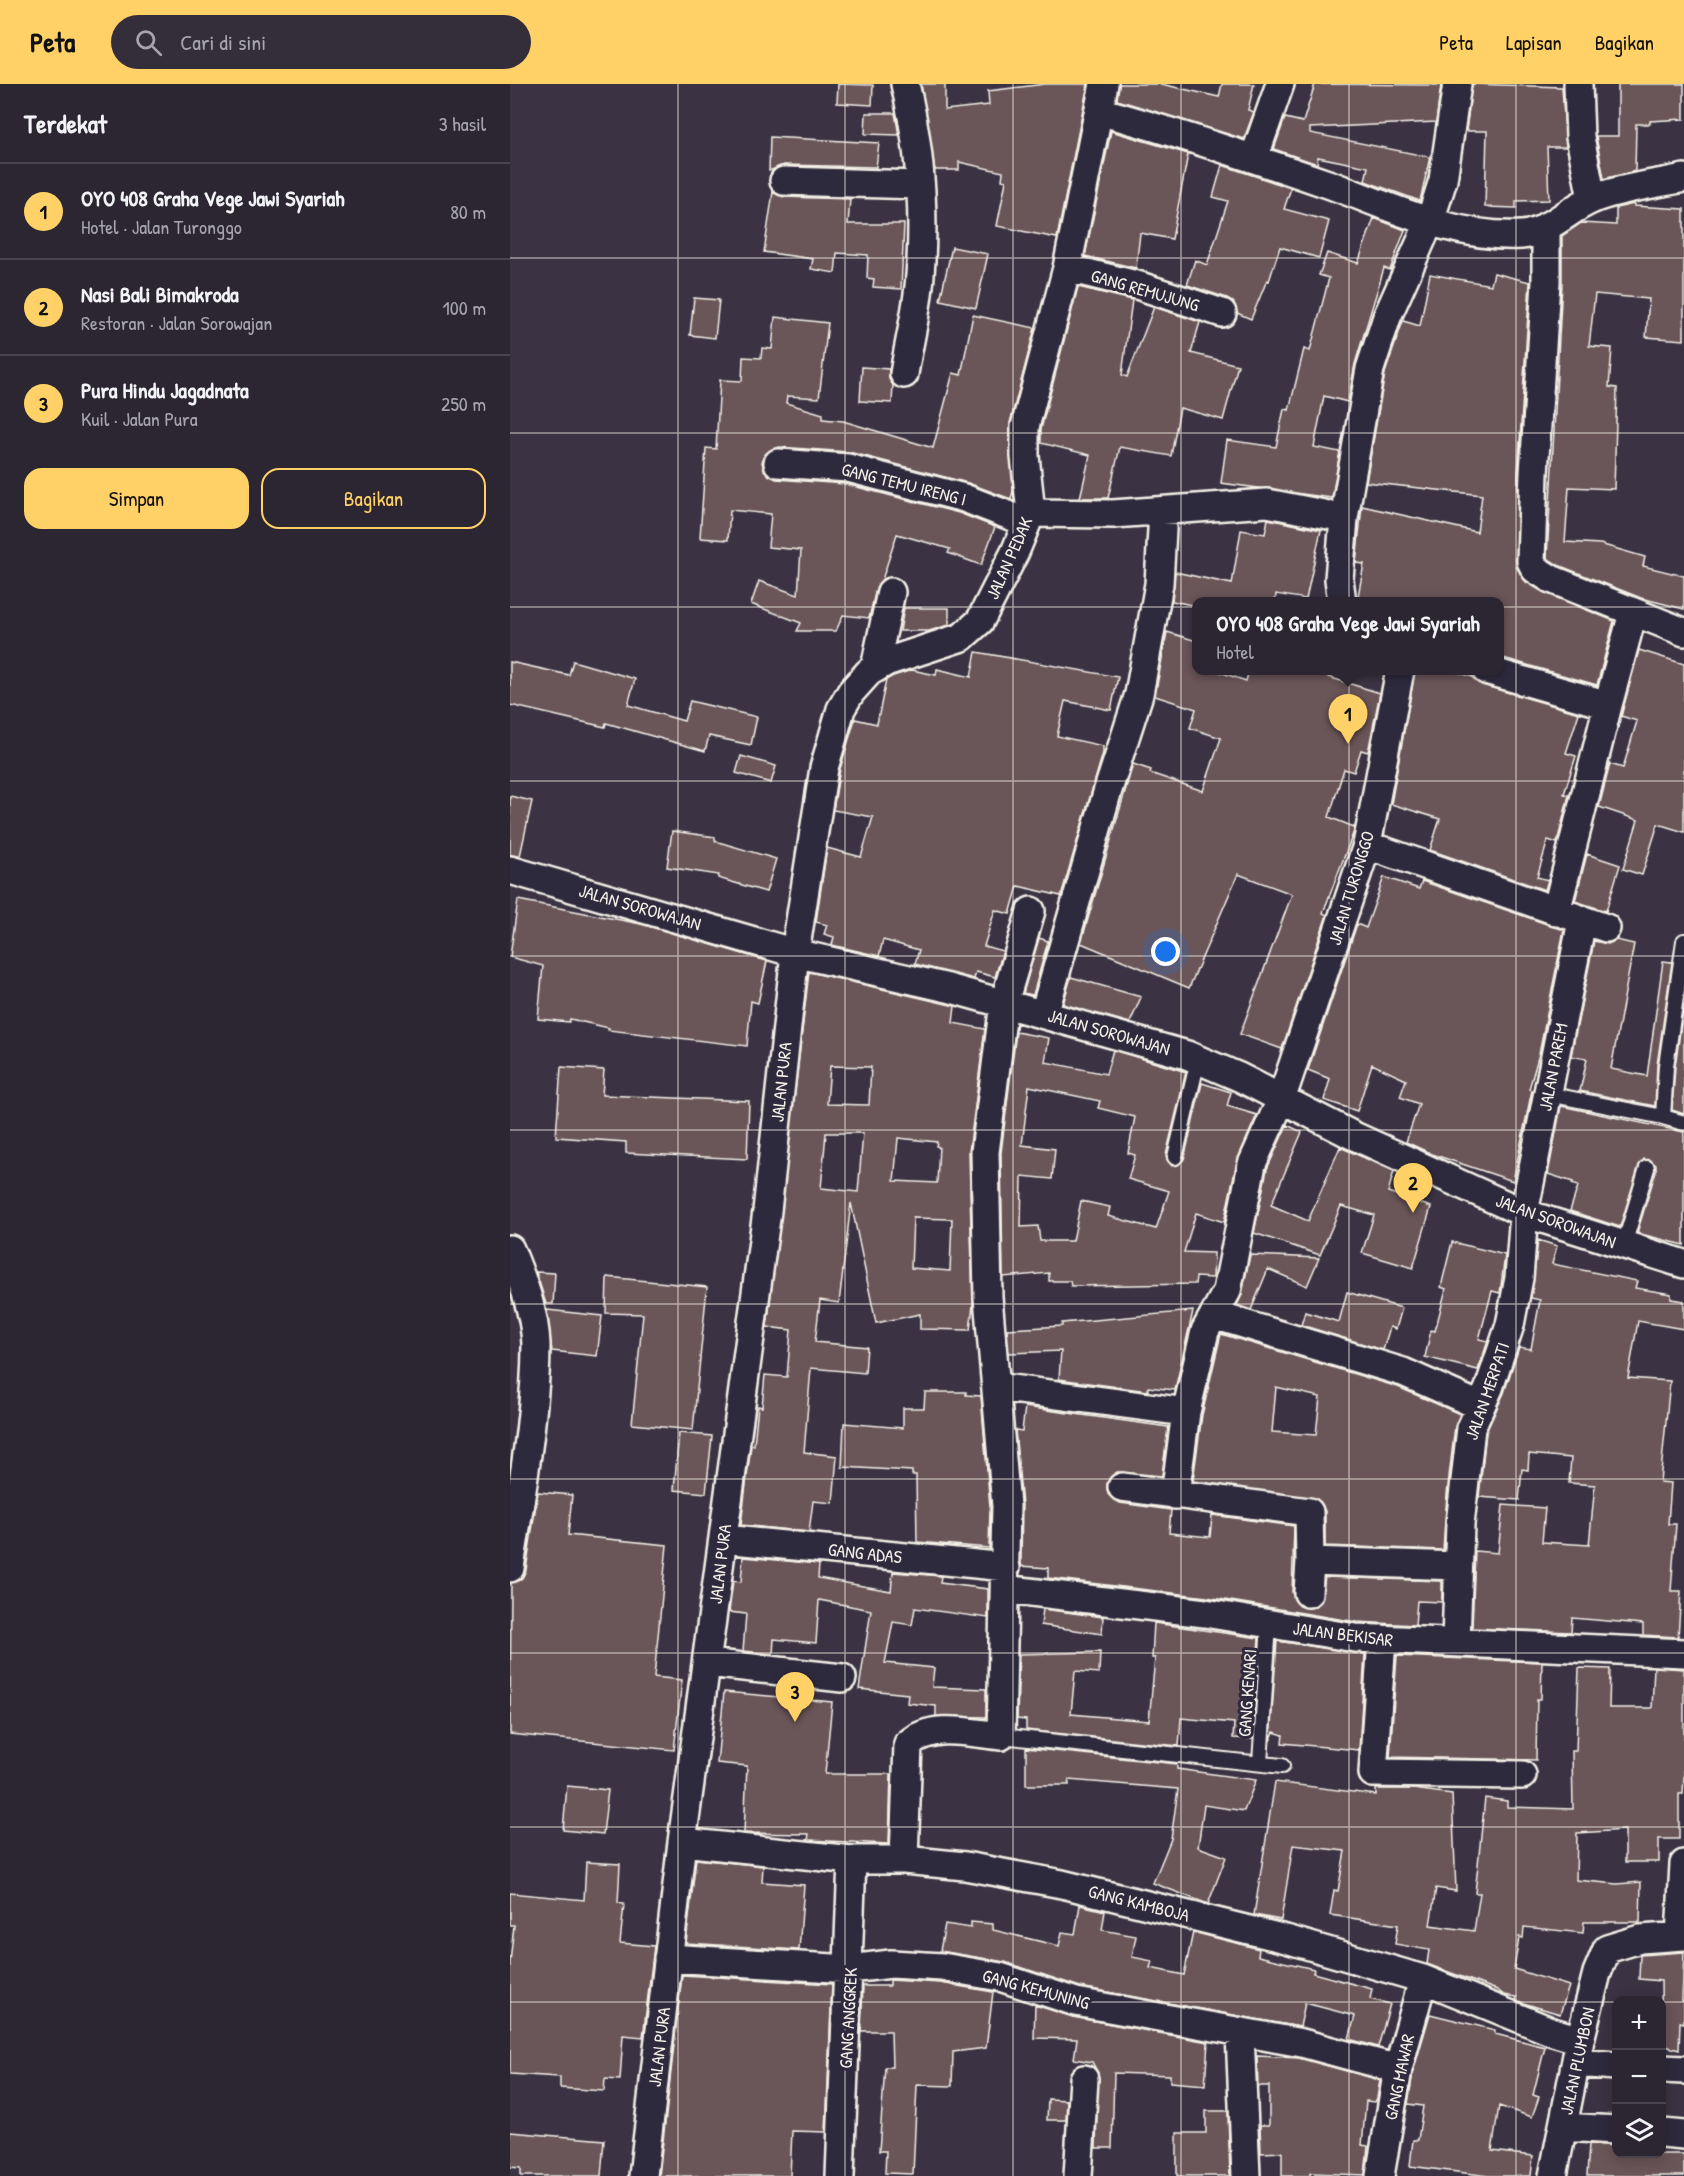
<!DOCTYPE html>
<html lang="id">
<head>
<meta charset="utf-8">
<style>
  :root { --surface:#2c2632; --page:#342e3a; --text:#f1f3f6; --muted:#a6a5ac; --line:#48434d; --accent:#ffd166 }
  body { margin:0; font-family:"Patrick Hand",sans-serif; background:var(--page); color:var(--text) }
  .controls { position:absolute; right:18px; bottom:18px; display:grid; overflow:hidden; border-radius:12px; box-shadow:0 3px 15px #0003 }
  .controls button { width:54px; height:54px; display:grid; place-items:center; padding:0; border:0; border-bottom:2px solid var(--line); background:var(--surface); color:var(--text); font:30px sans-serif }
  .you { position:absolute; left:656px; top:868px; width:21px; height:21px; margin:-15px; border:4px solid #fff; border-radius:50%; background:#1a73e8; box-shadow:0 0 0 9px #1a73e833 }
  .badge { display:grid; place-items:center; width:39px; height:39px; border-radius:50%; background:var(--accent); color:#111; font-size:20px; font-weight:700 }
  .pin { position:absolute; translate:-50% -50px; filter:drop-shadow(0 2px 3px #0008) }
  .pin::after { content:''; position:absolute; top:32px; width:21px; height:18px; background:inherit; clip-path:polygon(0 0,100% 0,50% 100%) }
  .popup { position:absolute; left:682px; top:513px; width:312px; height:78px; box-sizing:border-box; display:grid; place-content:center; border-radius:12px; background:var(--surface); filter:drop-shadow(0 2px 4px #0005); font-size:20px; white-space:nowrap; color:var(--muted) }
  .popup b { font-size:22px; color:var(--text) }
  .popup::after { content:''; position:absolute; left:50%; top:100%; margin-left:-12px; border:12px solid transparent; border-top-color:var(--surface) }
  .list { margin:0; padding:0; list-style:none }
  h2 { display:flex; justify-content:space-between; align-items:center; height:78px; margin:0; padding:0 24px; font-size:26px }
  h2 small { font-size:20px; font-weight:400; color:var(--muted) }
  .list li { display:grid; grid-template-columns:39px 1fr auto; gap:18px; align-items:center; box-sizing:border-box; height:96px; padding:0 24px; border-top:2px solid var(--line) }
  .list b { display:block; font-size:22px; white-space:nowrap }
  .list p { margin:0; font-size:20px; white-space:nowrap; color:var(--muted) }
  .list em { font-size:20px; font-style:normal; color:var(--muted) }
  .actions { display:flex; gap:12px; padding:18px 24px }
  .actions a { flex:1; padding:14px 0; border:2px solid var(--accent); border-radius:18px; text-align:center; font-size:21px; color:var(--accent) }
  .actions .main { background:var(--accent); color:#111 }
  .icon { flex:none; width:33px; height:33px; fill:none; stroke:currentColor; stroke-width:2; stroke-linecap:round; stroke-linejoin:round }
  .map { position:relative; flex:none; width:1174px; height:2092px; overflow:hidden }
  header { display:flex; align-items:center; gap:36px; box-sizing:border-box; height:84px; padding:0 30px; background:var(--accent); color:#111 }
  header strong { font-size:28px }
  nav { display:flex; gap:33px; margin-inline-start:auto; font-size:21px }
  .search { width:420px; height:54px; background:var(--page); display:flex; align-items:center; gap:15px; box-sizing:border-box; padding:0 21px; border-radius:33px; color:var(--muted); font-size:22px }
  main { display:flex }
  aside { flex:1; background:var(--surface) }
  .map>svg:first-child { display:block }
  .building { fill:#6a5559; stroke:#f4f1e8; stroke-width:1.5; fill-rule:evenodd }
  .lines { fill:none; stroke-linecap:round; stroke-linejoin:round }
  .service-casing { stroke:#f4f1e8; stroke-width:18 }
  .minor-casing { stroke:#f4f1e8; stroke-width:32 }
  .service { stroke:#2f2a3d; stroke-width:14 }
  .minor { stroke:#2f2a3d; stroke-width:27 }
  .grid { fill:none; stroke:#f4f1e8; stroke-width:1.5; stroke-opacity:0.55 }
  .labels { text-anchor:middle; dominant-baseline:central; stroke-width:6; stroke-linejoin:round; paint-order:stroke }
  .street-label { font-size:18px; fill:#f4f1e8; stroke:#2f2a3d }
</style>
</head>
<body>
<header>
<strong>Peta</strong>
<div class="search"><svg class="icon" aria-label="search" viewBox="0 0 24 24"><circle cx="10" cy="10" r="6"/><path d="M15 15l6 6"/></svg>Cari di sini</div>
<nav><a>Peta</a><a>Lapisan</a><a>Bagikan</a></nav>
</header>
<main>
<aside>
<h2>Terdekat<small>3 hasil</small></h2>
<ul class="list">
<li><span class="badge">1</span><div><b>OYO 408 Graha Vege Jawi Syariah</b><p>Hotel · Jalan Turonggo</p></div><em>80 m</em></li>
<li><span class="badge">2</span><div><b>Nasi Bali Bimakroda</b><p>Restoran · Jalan Sorowajan</p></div><em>100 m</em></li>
<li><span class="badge">3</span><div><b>Pura Hindu Jagadnata</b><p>Kuil · Jalan Pura</p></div><em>250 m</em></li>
</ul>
<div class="actions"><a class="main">Simpan</a><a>Bagikan</a></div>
</aside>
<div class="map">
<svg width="1174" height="2092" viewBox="0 0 1174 2092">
  <rect width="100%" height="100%" fill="#3b3343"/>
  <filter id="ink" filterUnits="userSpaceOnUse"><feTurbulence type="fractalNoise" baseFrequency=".0167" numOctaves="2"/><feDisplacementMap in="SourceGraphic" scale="12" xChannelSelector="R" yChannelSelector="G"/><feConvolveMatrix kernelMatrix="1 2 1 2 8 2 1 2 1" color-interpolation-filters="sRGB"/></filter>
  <g filter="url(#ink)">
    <path class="building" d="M328,0L363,1L362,21L327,19Z
      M411,0H435V26L479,21L478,7L535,0H578L547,154L487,142L496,97L492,96L493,88L449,78V86H425Z
      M609,0H651L709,13L712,0H744L738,26L744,28L734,55L607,16Z
      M805,0L931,1L926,38L800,44V49L920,73L910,117L855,97L858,83L808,73L807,80L764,65L775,34L793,38Z
      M962,0L1052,3L1056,63H1037L1039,116L1006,117V124L975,123L977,47H956Z
      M1108,0H1174V35L1140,37V40H1126L1125,87L1094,95L1086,52H1108Z
      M356,29H385L389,51L355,50Z
      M601,47L678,70L662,155L630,149L626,184L575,172Z
      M260,53L369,59L366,83L274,81L259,87Z
      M712,81L781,104L774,125L819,137L809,174L770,163L759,197L757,196L741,235L727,229L724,219L717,214L677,201L685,176L697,181L718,117L703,113Z
      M263,108L274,113L340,115L338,140H394L391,205L363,203L364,195L357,194L358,171L327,169L325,189L301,185L303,175L254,168Z
      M1124,120V122L1174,125V256L1136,253L1139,215L1085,210L1079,262L1102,264L1099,303L1107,304L1104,405L1059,403L1055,458L1090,460L1135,473L1133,482L1174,492V525L1131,514L1048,481L1037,474L1052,199V152L1071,139L1106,141V124Z
      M864,134L895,146L880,186L874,184L845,280L838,318L814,312L804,363L830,368L822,414L711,399L717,356L766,363L774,325L779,326L794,265L800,267L819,194L809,191L817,169L848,179Z
      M442,163L478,170L466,224L430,216Z
      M984,189L1020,198L1008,388L1007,484L1016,498L1033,508L1104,537L1087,601L990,573V518H847L854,480L846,479L852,422L967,448L972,411L856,398L875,289L893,237L910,242L920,190L981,201Z
      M568,203L622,216L612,291L617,293L644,223L690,238L681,269L728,281L713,336L670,324L661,372L610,363L598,414H570L580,371L531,359V345Z
      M184,214L209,216L205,254L180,251Z
      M463,231L525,244L500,339L503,407L501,415L458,399L339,368L269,363L255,370L252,378L254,386L266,395L335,400L449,429L485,443L471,481L438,469L440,465L387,450L372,496L366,505L359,534L333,531L326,547H287L291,539L241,520L249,497L288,511L291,466L258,463L261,430L220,426L218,456L190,454L196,364L206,365L210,296L232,297L233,273L251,274L252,264L262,265L265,233L318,239L309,314L277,312L276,319L313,330V335L333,337L423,364L443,289L451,291Z
      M352,283L379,285V295L383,301L382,319L350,317Z
      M758,435L811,446L796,515L766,510L765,518H687V522L662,517L665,488L722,500L731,446L755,450Z
      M394,524H439V541L419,547H390Z
      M657,548L687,557V586H704L736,597L739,586H820L818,593L870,609L858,668L851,666L844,688L834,685L819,733L844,743V747L813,829L817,831L772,965L730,950L782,810L728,790L679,904L571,859L623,680L641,686L640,689L693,707L711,654L680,644L686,625L645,612Z
      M1129,566L1174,580V748L1148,740L1132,791L1113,785L1128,736L1089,723L1100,680L1113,684L1127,637L1111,632Z
      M466,568L608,593L601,626L555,617L547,652L593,662V669L551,812L508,802L500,830L485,826L474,862L493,867L485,893L466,888L464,895L405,880L409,866L373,856L369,872L322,861L324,853L314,850L317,841L306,838L317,764L351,773L363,733L323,726L330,685L345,635L367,640L376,596L383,592L402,586L426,591L427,585L461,593Z
      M63,577L125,595L118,621L174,637L180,617L247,633L241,661L199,652L195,667L96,639L95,643L0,621V578L59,591Z
      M905,586H940L963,593L972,601L1069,629L1056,669L1066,672L1054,710L1059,711L1047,759L1038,756L1027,793L1038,796L1035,806L920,766L930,735L881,720Z
      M231,672L266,682L261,699L226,689Z
      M0,712L22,717L10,772L0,771Z
      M162,747L205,753V757L266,775L256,808L208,794L209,791L157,783Z
      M1077,770L1110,781L1096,827L1065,817Z
      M874,793L909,805L912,797L1054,846L1029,970L1019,1005L1022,1006L1003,1097L922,1070L896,1058L909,1020L890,1013L896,996L862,980L847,1027L814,1016L820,995L798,986L847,840L856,844Z
      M8,816L131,840L257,877L248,919L241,917L237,962L98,946L99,944L60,935L59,938L28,935L33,882L0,873Z
      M529,854L538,857L523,911L513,909Z
      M1106,856L1124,860L1101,985L1137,992L1153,877L1162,878L1147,981L1145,1022L1070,1007L1077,975L1061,972L1084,857L1098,860Z
      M299,888L445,922L443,939L475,945L459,1068L463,1221L460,1246L410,1245V1230L366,1239L341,1119L329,1219L310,1216L305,1258L357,1263L355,1289L301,1284L294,1368L327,1372L323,1419L303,1417L299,1448L231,1441L241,1361H244L248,1322L252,1323L255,1291L277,1293L281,1246L257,1243ZM320,982L361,983L359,1021L317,1020ZM316,1049H353L348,1108L311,1104ZM388,1054L427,1058L426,1062L429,1063L427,1099L384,1097ZM403,1134L442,1135L440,1187L401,1184Z
      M561,893L631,913L620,939L553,920Z
      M1174,920V1030L1162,1026L1165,983Z
      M506,948L539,954L535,978L596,990L603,966L676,988L656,1071L657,1076L662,1082L668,1081L674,1075L692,999L721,1008L717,1022L747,1031L727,1077L714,1138L686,1129L674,1168L704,1169L703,1194L686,1193L685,1200L561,1202L560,1197H539V1189L493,1193L491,1069ZM519,1002L590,1017L588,1024L625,1033L618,1069L625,1071L618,1095L659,1107L646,1145L598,1132L600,1123L571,1117L563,1157H530L528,1142L511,1143L512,1092L542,1095L545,1065L512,1061Z
      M51,983L94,986L92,1011L239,1017L237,1075L116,1069V1058L46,1053Z
      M1051,1022L1174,1048V1161L1127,1149L1146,1087V1081L1140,1076L1134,1075L1129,1081L1110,1143L1060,1127L1068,1102L1062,1100L1063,1098L1038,1090Z
      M777,1041L792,1048L761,1121L798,1137L830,1063L884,1087L878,1108L921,1123L903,1184L852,1169L864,1131L831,1122L810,1171L744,1149L757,1085Z
      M1028,1156L1047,1162L1042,1180L1127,1197L1125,1204L1161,1210V1215L1174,1217V1245L1128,1237L1118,1294L1160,1297L1150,1398L1161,1399L1158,1440H1166L1161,1507H1171L1168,1553L1133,1551V1540L1062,1534L1061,1548L962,1544L965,1467L988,1469L993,1421L1035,1424L1032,1458L1079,1461L1085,1401L1059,1399L1061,1374L1019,1370L1018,1386L1012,1385L1009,1416L969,1413L976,1348L994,1309L1009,1263L1021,1265L1030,1216L1021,1214Z
      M942,1158L995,1171L990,1209L982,1207L969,1255L978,1257L968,1286L915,1273L921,1246L925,1247L936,1205L931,1203Z
      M740,1171L809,1174L797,1202L758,1185L741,1226L727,1221L732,1210Z
      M26,1188L45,1189L43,1220H36Z
      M97,1193L197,1203L183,1346L122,1340L133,1230L96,1229Z
      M837,1208L892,1224L886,1245L880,1243L873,1266L791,1241L795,1228L829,1238Z
      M37,1226L92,1232L87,1272L42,1267Z
      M683,1227L665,1306L638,1303V1307L549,1295L551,1267L499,1269L497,1245L552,1242V1239Z
      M711,1250L888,1303L950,1330L945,1342L937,1410L933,1466L815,1462V1427L807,1415L683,1397L692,1331ZM766,1303L810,1313L806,1351L762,1348Z
      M415,1308H456V1311L471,1312L480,1423L479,1464L407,1458L406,1391H402V1387L332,1383L334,1339L393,1344V1324H414Z
      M515,1323L658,1343L652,1392L607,1388L597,1400L598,1410L610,1419L661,1426L659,1449L700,1453L702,1431L784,1442L782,1509L790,1522L804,1523L811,1518L815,1493L932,1497V1518L907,1517L905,1541L847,1538L697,1513L538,1494V1484L511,1482V1477L512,1421L505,1346L512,1347Z
      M169,1349L202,1352L196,1409L164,1406Z
      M28,1408L62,1411L58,1451L157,1461L144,1593L172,1596L164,1666L0,1650L1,1499L12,1494L16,1486Z
      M233,1473L309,1480L308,1494L381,1507L383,1488L431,1492L430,1499L478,1505V1534L405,1524L402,1541L383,1538L375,1579L424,1584L422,1603L476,1605V1633L426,1632V1622L397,1619L398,1610L349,1605L361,1526L309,1516L306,1559L264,1555L263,1570L233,1567L236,1530L219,1528L223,1497L231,1498Z
      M533,1525L593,1533L592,1550L531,1541Z
      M644,1539L749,1554L742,1655L723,1654L724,1639L671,1634L669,1662L516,1646V1636L507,1635L509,1570L590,1568L589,1589L565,1587L561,1630L639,1637L645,1574H642Z
      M767,1557L855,1570L849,1666L772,1659L773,1651L764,1648L760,1657Z
      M887,1572L1032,1578L1031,1615H1027L1026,1676L880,1673Z
      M1144,1583L1174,1585V1692L1173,1710H1169V1755H1149V1778H1115V1746L1067,1749L1066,1796L1107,1800L1131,1798L1130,1838H1074L1073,1849L1014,1843L1013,1854L1009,1853L1004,1885L1059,1902L1050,1930L1013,1919L1006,1916L1007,1913L994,1911L987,1906L917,1880L919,1866L885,1860L888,1841L820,1831L824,1806L828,1807L835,1767L783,1761L771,1836L744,1831L765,1698L866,1711V1705H903L942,1710L946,1807L926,1804L920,1841L964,1847L970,1809H965L975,1714L997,1717V1723L1063,1725L1062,1667H1066L1069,1584L1100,1585L1099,1624H1142Z
      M214,1608L322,1618L315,1690H381L379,1760L298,1756L299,1750L234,1749L237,1682L207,1679Z
      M516,1664L667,1680V1685L746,1696L734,1727L694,1721L688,1763L716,1773L698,1820L643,1799L661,1755L668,1705L559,1696V1701H516Z
      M57,1702L98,1706L93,1750L53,1746Z
      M186,1775L253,1782L252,1798L294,1801L289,1866L176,1859Z
      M76,1778L110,1780L108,1819L114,1820L110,1859L144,1862L133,1953L113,1951L110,1996L95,1995L94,2007L50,2004V1993L0,1990V1879L4,1841H0V1809L74,1816Z
      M570,1821L595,1827L592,1846L626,1852L622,1873L642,1877L640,1884L674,1891L683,1848L749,1865L748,1872L804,1885L803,1889L862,1905L860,1915L880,1920L868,1963L839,1955L845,1932L795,1919L790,1943L570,1903L495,1878L430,1867L435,1840L461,1844V1838L483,1840V1846L549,1862L552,1848L565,1850Z
      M1174,1868L1172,1917H1174V1939L1170,1938L1169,1966L1152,1961L1151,1897L1129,1895L1130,1871Z
      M172,1891L322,1900L316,2048L282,2047L280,2092H149Z
      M380,1896L430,1899L483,1908L476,1964L443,1968L442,2002L407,2001L403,2090L375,2089L376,2067H369L375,1983H382L381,1947H351L353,1902H380Z
      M525,1921L563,1933L698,1958L695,2001L660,1998V1991L604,1989L602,2064H586L588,1989L582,1978L564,1975L567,1955L524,1954Z
      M920,1930L985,1946V1950L1035,1963L1023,2011L1029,2013L1022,2033L989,2022L982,2067L1023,2072L1021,2092H979L900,2082L903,2056H908L913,2022L898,2020L903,1988Z
      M747,1972L789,1974L870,1996L867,2014L865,2018L856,2017L852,2061L858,2062L855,2091L800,2089V2092H772V2068L751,2069L750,2041H759V2002H748Z
      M538,2015L557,2016L556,2036H537Z
      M696,2027H718L720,2092H667V2049H696Z
      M0,2048L94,2056L91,2092H11V2084L0,2083Z
      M1079,2060L1107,2062V2070H1174V2092H1077Z"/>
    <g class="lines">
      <g class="service-casing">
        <path id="service" d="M1038,1010L1153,1033L1174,1039
          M1153,1033L1156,982L1174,857
          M665,1073L688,976
          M1114,1161L1137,1084
          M491,1652L772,1682
          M750,1679L759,1540"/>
      </g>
      <g class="minor-casing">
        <path id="minor" d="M1068,0L1070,53L1082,115
          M589,27C665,48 740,73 815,99C878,121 943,155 1012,151C1037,149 1059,125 1081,116C1105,105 1147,100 1174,94
          M744,74L770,0
          M274,97L409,101
          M1036,142V198L1024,389L1021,477L1025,485L1041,495L1174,548
          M557,184L627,201L712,229
          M394,290C399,257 408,224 410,191C415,128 410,62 395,0
          M268,379L338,384L454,414L516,438
          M521,429L603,430L757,419L834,434L829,495L832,518
          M834,434L860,285L877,233L920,137L933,96L947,0
          M365,584L381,508
          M976,586L1098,621L1046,828
          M1098,621L1123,529
          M857,761L1096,844
          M0,786L285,869L438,904L677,971L729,993L842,1051L1014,1129L1174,1180
          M534,930L597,709L629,610L649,500L653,427
          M0,1165C12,1194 25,1229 26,1261C26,1333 10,1413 0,1484
          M704,1231L893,1288L970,1322
          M486,1303L676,1328L695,1247L717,1207L742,1080L771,1016L857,761L890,586
          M612,1403L799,1428L800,1477L948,1482
          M665,1411L676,1328
          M213,1455L496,1483
          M495,1505L695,1529L845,1554L1174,1569
          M798,1509L800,1477
          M872,1555L863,1689L1012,1691
          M946,1558L950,1440L961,1344L979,1304L1000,1241L1009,1194L1014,1129L1072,837
          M198,1579L332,1594
          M172,1758L342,1776H394L455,1782L552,1800L776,1855L913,1895L1043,1948L1070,1956
          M394,1776L398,1660C422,1638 461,1649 491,1652L496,1422L478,1213L475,1068L494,919L521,827
          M1170,1852L1174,1780
          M158,1874L340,1885L381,1880L432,1883L490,1893L566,1918L792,1959L888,1985
          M730,1949L736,2092
          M1066,1979L1106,1982
          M1152,1985L1174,1986
          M1053,2043L1106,2046
          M1152,2049L1174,2051
          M133,2092L172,1758L257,1127L285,869L314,684L331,625L341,608L359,588L376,578L452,553L470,537L505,468L521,429L515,372V343L557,184L594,0
          M330,2092L342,1776
          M568,2092L574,1995
          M870,2092L888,1985L913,1895
          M1043,2092L1070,1956L1087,1889L1097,1865L1130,1855L1174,1852"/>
      </g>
      <use href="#service" class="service"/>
      <use href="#minor" class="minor"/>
    </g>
  </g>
  <path class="grid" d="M168,0V2092M335,0V2092M503,0V2092M671,0V2092M839,0V2092M1006,0V2092M0,174H1174M0,349H1174M0,523H1174M0,697H1174M0,872H1174M0,1046H1174M0,1220H1174M0,1395H1174M0,1569H1174M0,1743H1174M0,1918H1106M1152,1918H1174"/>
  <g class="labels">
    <g class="street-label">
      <text transform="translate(635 206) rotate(16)">GANG REMUJUNG</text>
      <text transform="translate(394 400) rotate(14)">GANG TEMU IRENG I</text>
      <text transform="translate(499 474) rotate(-66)">JALAN PEDAK</text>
      <text transform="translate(841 804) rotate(-73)">JALAN TURONGGO</text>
      <text transform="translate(130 823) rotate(16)">JALAN SOROWAJAN</text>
      <text transform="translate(599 948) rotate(16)">JALAN SOROWAJAN</text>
      <text transform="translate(1043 983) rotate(-79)">JALAN PAREM</text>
      <text transform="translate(271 998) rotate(-84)">JALAN PURA</text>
      <text transform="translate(1046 1137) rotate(20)">JALAN SOROWAJAN</text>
      <text transform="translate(977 1307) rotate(-71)">JALAN MERPATI</text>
      <text transform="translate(355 1469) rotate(6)">GANG ADAS</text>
      <text transform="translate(210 1480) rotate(-83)">JALAN PURA</text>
      <text transform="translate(833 1550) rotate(7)">JALAN BEKISAR</text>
      <text transform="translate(737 1609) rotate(-86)">GANG KENARI</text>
      <text transform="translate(629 1819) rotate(14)">GANG KAMBOJA</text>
      <text transform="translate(526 1905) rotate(15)">GANG KEMUNING</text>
      <text transform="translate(338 1934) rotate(-87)">GANG ANGGREK</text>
      <text transform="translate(149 1963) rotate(-83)">JALAN PURA</text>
      <text transform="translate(1067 1977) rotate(-78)">JALAN PLUMBON</text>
      <text transform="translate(889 1993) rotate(-78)">GANG MAWAR</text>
    </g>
  </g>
</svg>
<div class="controls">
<button>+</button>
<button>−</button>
<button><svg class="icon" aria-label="layers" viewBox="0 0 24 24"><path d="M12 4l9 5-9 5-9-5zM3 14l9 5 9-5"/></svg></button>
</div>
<div class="you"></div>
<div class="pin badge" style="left:838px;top:660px">1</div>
<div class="popup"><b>OYO 408 Graha Vege Jawi Syariah</b>Hotel</div>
<div class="pin badge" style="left:903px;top:1129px">2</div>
<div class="pin badge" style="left:285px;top:1638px">3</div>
</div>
</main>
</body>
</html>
